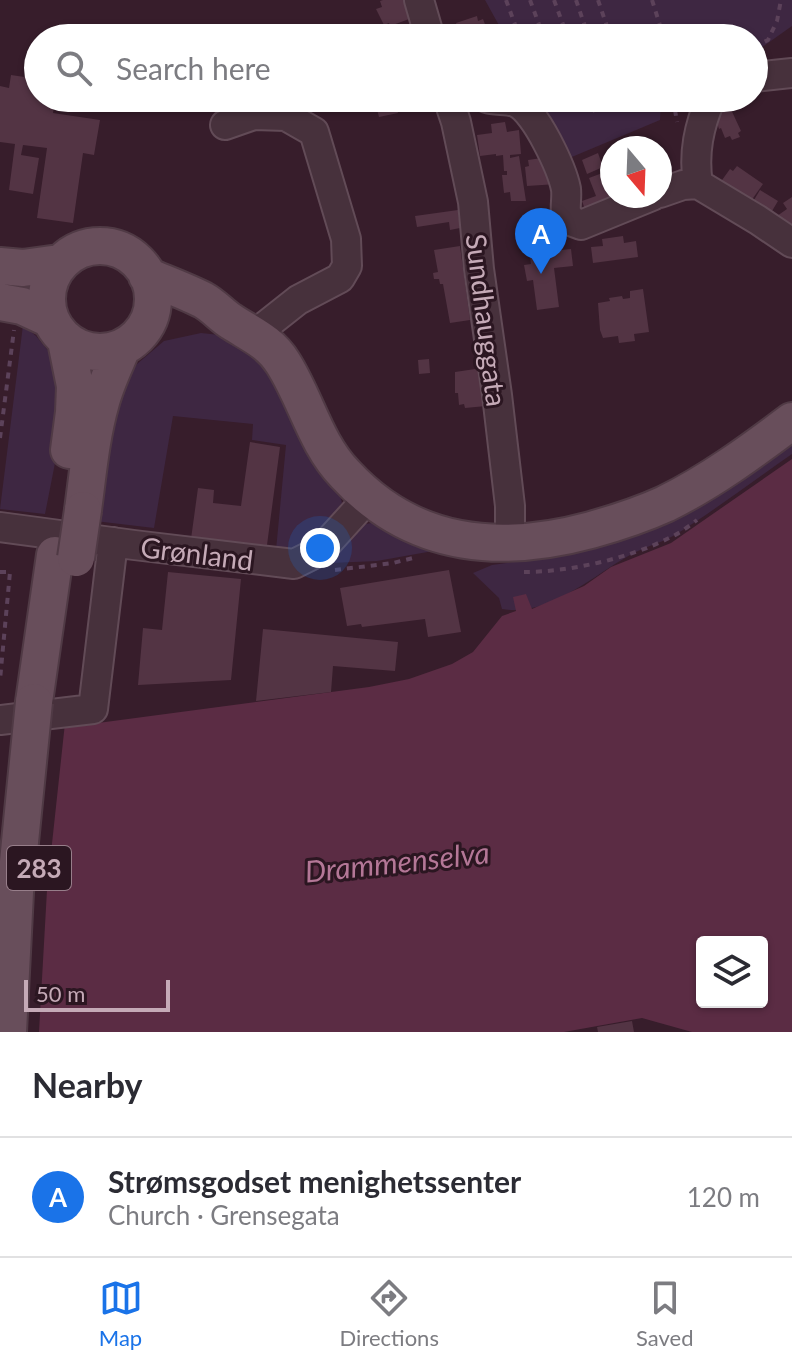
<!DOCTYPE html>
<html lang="en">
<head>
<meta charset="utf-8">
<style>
  :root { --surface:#fff; --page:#f7f7f7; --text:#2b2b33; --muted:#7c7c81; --line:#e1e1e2; --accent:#1a73e8 }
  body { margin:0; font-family:Lato,sans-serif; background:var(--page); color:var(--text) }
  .controls { position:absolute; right:24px; bottom:24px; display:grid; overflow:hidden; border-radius:8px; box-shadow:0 2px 6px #0004 }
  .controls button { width:72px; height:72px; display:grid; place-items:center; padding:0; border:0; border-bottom:2px solid var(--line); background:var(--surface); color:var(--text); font:40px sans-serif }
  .compass { position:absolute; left:600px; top:136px; width:72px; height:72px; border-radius:50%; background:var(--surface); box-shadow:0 2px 6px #0004; rotate:161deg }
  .scale { position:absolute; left:24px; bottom:20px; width:146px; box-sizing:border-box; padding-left:8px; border:4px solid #c5aab7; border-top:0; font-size:22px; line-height:28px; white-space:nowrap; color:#c5aab7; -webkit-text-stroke:6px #2b1621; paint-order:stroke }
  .you { position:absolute; left:320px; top:548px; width:28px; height:28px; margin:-20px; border:6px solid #fff; border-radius:50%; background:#1a73e8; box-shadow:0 0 0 12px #1a73e833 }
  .badge { display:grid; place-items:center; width:52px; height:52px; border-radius:50%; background:var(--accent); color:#fff; font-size:26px; font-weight:700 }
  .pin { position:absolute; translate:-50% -66px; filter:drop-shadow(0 2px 4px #0008) }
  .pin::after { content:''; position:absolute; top:42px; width:28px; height:24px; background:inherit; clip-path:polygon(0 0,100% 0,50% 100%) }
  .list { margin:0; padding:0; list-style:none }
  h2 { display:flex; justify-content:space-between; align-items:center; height:104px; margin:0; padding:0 32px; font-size:34px }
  h2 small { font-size:26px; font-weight:400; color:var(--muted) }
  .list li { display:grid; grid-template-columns:52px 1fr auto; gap:24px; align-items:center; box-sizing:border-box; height:120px; padding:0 32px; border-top:2px solid var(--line) }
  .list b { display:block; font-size:30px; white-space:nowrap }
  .list p { margin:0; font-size:26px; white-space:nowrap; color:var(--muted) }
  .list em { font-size:26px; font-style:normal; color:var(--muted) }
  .icon { flex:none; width:44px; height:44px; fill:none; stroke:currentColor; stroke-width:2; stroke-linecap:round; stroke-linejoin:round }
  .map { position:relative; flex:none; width:792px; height:1032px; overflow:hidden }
  .search { position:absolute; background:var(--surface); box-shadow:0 2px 6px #0004; left:24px; right:24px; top:24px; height:88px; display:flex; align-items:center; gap:20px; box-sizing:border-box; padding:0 28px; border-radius:44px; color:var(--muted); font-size:30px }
  .sheet { height:224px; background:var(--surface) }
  nav { display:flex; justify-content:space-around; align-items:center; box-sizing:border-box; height:112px; border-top:2px solid var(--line); background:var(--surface); font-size:22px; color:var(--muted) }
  nav a { display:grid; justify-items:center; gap:4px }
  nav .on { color:var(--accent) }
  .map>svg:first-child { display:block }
  .green { fill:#3e2742 }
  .water { fill:#5b2c44; fill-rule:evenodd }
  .pier { fill:#371d2b }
  .building { fill:#533444 }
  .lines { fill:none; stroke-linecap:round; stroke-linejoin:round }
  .minor-casing { stroke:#624b57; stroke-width:32 }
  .major-casing { stroke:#503a45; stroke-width:40 }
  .path { stroke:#5c425a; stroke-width:4; stroke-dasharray:6 6; stroke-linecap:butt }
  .minor { stroke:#47313c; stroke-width:28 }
  .major { stroke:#684e5b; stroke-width:36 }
  .major-bridge-casing { stroke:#503a45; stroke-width:40; stroke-linecap:butt }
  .major-bridge { stroke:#684e5b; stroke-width:36 }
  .labels { text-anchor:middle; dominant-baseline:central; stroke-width:6; stroke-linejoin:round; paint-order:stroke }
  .shield { fill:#2b1621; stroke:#977e8a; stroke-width:2 }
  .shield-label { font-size:26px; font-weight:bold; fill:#c5aab7 }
  .street-label { font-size:28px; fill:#c5aab7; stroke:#2b1621 }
  .water-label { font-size:30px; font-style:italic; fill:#b47797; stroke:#2b1621 }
</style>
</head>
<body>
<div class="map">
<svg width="792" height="1032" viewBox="0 0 792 1032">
  <rect width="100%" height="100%" fill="#371d2b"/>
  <path class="green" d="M485,0H792V26L754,53V38H506Z
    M533,98H661L660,120L567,159Z
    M23,325L36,336L50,353L57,370L56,458L45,514L0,509Z
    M201,333L229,336L260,353L338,488L342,503L311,543L296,550H276L286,445L252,440L253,424L173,416L154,528L95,521L114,400L137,364L164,341Z
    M792,440V454C753,481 715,510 675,535C661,543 644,547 630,555C591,577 548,617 502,609L499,598L473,573L492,565L568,554L636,535Z
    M376,522L433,551L377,561L331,563L361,525Z"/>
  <path class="water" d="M792,459V1032H692L642,1018L564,1032H0V736L369,687L409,679L452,664L473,652L502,616L516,611L513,597L526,594L532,609L584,586L611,567L671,543ZM702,942H762V1002H702Z"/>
  <path class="pier" d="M65,723L47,890L39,1032H0V732Z"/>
  <path class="building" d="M383,0H405L412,18L390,26L389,23L384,25L376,9L382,7L380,1Z
    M477,16L478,21L483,19L486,27L481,29L484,38H461L456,23Z
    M413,24L418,36L413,38H384L382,35Z
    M11,75L38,79V98H55L53,113L100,120L94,155L83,153L73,223L37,218L47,148L23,145L21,155L39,158L33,194L9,190L15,144L0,142V86L9,88Z
    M374,98H394L398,113L379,117Z
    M724,100L726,103H728L741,131L738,133L740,137L732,140L730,136L725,138L721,128L719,129L713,109Z
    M505,122L507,132L519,130L521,154L510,155V158L519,156L526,201H511L510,192L504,193L502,175H507V171H504L503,155L496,156V154L480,156L477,135L492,133L491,124Z
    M598,153L603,167L587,174L582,160Z
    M549,157L557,184L527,186L525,167L529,166L528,160Z
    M737,166L763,184L746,208L717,187L730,169L733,171Z
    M605,172L607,177L612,175V196H644L588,218L582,201L596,196L589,178Z
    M760,190L778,201L766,221L748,210Z
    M792,197V238L771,225L777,216L787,209L783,203Z
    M458,210L460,228L450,230L449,222L417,227L415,216Z
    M623,236L624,243L636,241L638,257L593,263L591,247L603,246L602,239Z
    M460,246L470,320L450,323L443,284H440L439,279H434L433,273L438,272L434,250Z
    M551,246V251L571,249L573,266L554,268L559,307L537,310L533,280L527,281L524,265L531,264L529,249Z
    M643,289L649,332L634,334L635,341L619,343L618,336L603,338L600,330L598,303L610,301L609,298L622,296L623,299L630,298V291Z
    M429,359L430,373L419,374L418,360Z
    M482,368L486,406L465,408L464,404L459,405L458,393H455V372Z
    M250,442L280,447L267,545L191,539L198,488L214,490L213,503L241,506Z
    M449,570L461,632L428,637L425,619L362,627L361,624L347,626L340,588Z
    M168,572L241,579L231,680L138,685L143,628L162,630Z
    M263,629L398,642L395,671L333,666L331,692L256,701Z
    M632,1021L634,1032H598L597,1027Z"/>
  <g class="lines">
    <g class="minor-casing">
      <path id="minor" d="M419,0L430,38
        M754,77L792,73
        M448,98L456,122L473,202L479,269L497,395L510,506V544
        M487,98C496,101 509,99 517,103C536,112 562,169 566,189C567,197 565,205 566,214L573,222L581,225L652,196
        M225,125L254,115L286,116L314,132L346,239L347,266L340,278L298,300L255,334
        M698,184C693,153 699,126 711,98
        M660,193L683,185L698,184L758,220L792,243
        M0,527L134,545L294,564L320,551L369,497
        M0,720L93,709L113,542"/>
    </g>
    <g class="major-casing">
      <path id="major" d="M47 299a53 53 0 1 1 106 0a53 53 0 1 1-106 0Z
        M0,266L23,268L59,263
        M147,276C166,284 185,291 203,300C214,306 222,316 232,322C252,335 270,342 283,363C306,399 315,443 345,474C412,547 499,555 591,530C616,523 641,515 665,504C710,482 752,451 792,421
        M0,302L22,306L50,319
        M66,341L75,386L74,412L69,450
        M83,510C88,473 91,437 101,402C106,383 115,365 122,348
        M34,702L55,555"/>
    </g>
    <path class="path" d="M506,0L520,38
      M530,0L544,38
      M554,0L568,38
      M576,0L589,38
      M598,0L611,38
      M652,0L664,38
      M754,47L768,40L777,21L781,0
      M590,98L595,112
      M632,98L633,102
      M673,98L677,122
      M0,438L14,330
      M335,570L393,563L417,557
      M0,572H10L0,680
      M524,572C570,572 631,558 671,537C680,533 689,526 697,520"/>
    <use href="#minor" class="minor"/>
    <use href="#major" class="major"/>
    <g class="major-bridge-casing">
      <path id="major-bridge" d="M76,558L83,510
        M8,1032L15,892L34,702"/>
    </g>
    <use href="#major-bridge" class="major-bridge"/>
  </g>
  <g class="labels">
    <rect class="shield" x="7" y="846" width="64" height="44" rx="6"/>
    <g class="shield-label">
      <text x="39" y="868">283</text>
    </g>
    <g class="street-label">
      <text transform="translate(487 320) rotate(83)">Sundhauggata</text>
      <text transform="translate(197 553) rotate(7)">Grønland</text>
    </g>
    <g class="water-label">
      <text transform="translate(397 861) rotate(-6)">Drammenselva</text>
    </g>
  </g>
</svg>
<div class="controls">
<button><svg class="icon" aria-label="layers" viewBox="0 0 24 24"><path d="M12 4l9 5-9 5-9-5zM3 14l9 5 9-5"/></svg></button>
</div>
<svg class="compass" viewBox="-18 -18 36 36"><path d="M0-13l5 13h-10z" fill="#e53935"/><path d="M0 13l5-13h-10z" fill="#7c7c81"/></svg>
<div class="scale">50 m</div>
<div class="you"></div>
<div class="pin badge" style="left:541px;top:274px">A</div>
<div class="search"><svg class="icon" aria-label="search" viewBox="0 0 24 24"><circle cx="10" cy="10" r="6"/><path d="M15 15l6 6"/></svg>Search here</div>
</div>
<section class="sheet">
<h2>Nearby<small></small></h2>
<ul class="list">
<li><span class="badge">A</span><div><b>Strømsgodset menighetssenter</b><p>Church · Grensegata</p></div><em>120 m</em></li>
</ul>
</section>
<nav>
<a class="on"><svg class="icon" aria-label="map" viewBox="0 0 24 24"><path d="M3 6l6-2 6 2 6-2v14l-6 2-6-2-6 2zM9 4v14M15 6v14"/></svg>Map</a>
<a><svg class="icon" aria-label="directions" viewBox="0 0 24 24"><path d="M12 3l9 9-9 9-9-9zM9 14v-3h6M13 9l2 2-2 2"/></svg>Directions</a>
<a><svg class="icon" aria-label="saved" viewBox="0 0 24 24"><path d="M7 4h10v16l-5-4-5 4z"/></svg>Saved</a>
</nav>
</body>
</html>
